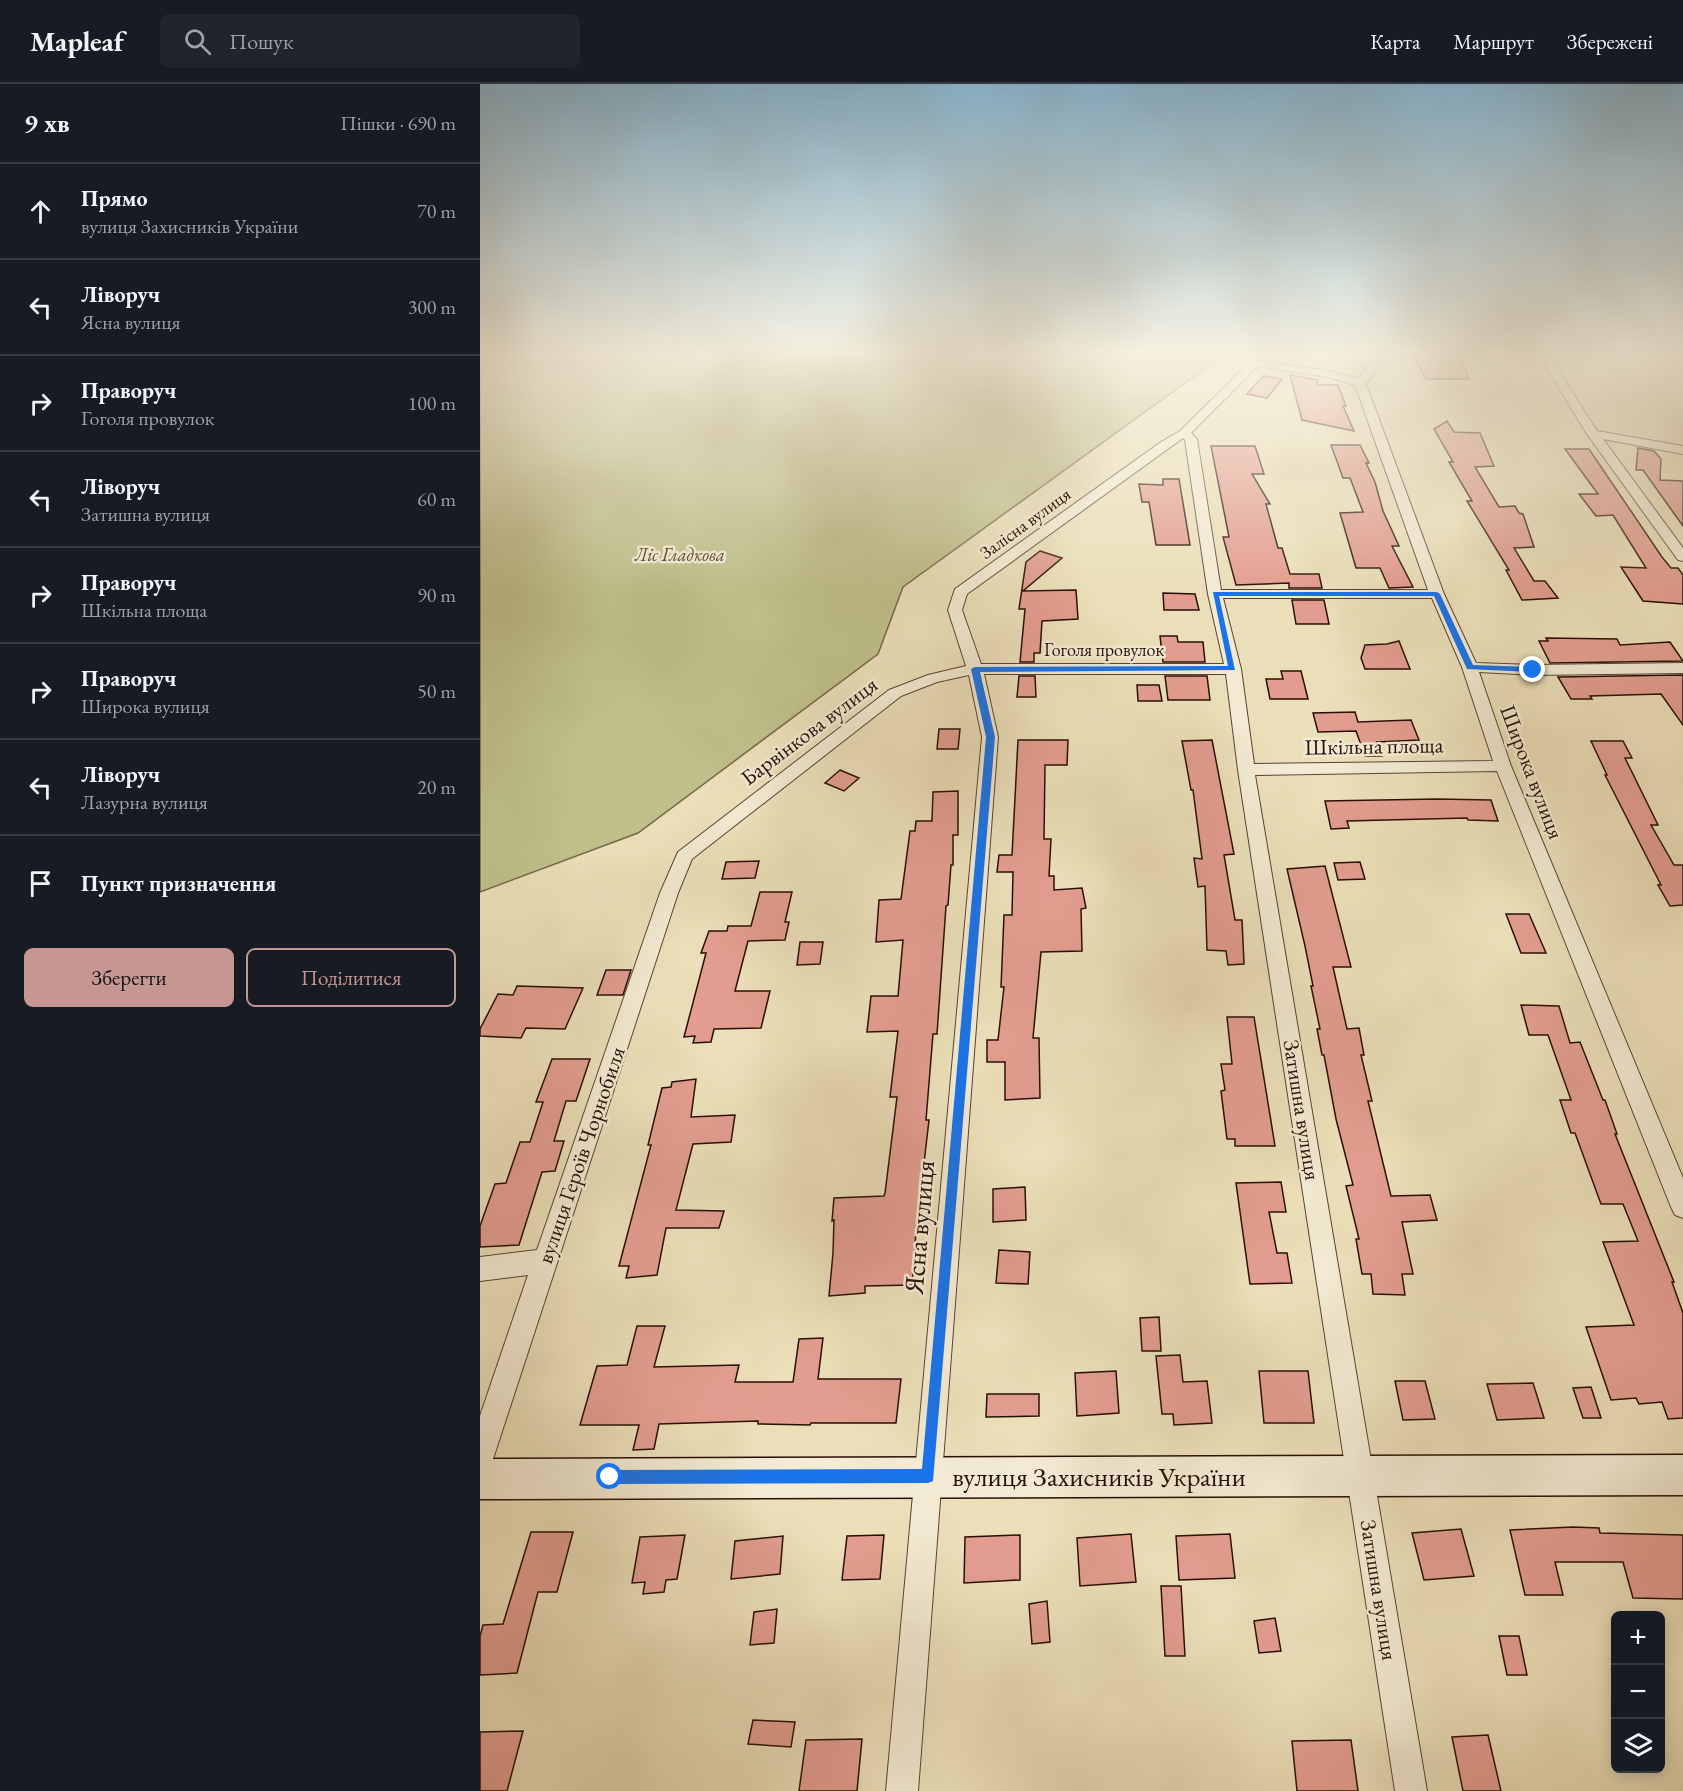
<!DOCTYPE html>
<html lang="uk">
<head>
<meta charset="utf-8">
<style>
  :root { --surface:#171b24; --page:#20242c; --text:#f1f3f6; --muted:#9ea1a6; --line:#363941; --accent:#c59692 }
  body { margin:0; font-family:"EB Garamond",serif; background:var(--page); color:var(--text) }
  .controls { position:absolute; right:18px; bottom:18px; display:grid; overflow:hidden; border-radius:9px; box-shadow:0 3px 15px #0003 }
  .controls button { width:54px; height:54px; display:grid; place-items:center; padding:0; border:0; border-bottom:2px solid var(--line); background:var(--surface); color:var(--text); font:30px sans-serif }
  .stop { position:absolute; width:18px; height:18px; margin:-14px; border:4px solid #1a73e8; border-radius:50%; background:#fff }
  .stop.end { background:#1a73e8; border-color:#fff; box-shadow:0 2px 6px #0008 }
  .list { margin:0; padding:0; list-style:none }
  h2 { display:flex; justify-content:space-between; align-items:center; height:78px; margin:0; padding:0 24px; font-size:26px }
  h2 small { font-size:20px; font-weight:400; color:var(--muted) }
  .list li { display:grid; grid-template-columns:39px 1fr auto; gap:18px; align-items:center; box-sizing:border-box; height:96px; padding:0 24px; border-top:2px solid var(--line) }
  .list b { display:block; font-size:22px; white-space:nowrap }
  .list p { margin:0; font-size:20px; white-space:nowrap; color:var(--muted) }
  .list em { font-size:20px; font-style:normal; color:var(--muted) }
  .actions { display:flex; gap:12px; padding:18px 24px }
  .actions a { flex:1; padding:14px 0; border:2px solid var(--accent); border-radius:9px; text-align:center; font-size:21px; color:var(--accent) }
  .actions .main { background:var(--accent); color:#111 }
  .icon { flex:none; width:33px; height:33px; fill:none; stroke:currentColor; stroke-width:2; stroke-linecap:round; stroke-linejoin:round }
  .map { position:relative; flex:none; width:1203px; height:1707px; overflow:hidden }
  header { display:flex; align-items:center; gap:36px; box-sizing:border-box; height:84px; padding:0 30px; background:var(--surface); border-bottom:2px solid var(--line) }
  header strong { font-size:28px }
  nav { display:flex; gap:33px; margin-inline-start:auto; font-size:21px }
  .search { width:420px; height:54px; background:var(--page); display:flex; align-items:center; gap:15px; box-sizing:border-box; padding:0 21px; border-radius:9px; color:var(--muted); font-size:22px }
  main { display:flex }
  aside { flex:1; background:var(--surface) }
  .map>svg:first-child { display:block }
  .green { fill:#bfc08a; stroke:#746848; stroke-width:1.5 }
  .building { fill:#e39d90; stroke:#280f06; stroke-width:1.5 }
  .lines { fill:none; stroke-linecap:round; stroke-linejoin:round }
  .street-casing { stroke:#594333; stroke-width:2 }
  .secondary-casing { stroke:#280f06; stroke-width:3 }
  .street { fill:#f2ead2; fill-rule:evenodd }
  .secondary { fill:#f2ead2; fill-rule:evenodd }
  .route { fill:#1a73e8 }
  .labels { text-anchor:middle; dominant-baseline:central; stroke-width:5; stroke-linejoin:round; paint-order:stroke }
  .far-street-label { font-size:18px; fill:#280f06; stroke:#f2ead2 }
  .far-park-label { font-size:18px; font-style:italic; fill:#5d4d34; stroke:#f2ead2 }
  .street-label { font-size:22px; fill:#280f06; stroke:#f2ead2 }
  .near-street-label { font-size:27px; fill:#280f06; stroke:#f2ead2 }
</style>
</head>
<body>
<header>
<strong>Mapleaf</strong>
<div class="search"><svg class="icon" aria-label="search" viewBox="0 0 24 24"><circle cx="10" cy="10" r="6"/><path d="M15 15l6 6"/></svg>Пошук</div>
<nav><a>Карта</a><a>Маршрут</a><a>Збережені</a></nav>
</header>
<main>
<aside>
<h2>9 хв<small>Пішки · 690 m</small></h2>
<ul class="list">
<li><svg class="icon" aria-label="ahead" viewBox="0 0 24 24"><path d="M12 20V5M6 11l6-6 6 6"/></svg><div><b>Прямо</b><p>вулиця Захисників України</p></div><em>70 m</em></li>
<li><svg class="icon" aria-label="left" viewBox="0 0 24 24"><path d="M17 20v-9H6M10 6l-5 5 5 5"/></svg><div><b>Ліворуч</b><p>Ясна вулиця</p></div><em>300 m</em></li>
<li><svg class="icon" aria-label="right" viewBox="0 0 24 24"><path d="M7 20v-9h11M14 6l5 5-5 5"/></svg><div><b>Праворуч</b><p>Гоголя провулок</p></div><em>100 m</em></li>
<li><svg class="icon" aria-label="left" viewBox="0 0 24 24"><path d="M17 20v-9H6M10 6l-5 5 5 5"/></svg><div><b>Ліворуч</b><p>Затишна вулиця</p></div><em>60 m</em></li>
<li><svg class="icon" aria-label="right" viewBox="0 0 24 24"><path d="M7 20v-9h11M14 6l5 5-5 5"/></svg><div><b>Праворуч</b><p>Шкільна площа</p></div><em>90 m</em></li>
<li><svg class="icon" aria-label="right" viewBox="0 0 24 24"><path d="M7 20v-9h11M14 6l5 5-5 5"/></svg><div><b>Праворуч</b><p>Широка вулиця</p></div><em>50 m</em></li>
<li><svg class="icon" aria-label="left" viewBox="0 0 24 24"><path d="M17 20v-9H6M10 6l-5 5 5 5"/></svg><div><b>Ліворуч</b><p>Лазурна вулиця</p></div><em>20 m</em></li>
<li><svg class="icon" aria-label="arrive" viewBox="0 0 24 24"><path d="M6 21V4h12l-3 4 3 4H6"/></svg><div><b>Пункт призначення</b></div></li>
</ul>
<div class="actions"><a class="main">Зберегти</a><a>Поділитися</a></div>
</aside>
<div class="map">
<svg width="1203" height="1707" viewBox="0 0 1203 1707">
  <rect width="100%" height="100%" fill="#ebdfb9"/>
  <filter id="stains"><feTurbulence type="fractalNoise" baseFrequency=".00333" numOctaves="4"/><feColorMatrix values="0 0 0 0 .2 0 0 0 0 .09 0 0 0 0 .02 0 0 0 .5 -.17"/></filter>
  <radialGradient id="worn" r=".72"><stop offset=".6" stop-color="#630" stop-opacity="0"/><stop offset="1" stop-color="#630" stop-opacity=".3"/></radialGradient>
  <path class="green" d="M0,270H745L423,503L398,570L158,749L0,808Z"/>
  <path class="building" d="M936,276H982L989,295H946Z
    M810,291L838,296L837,301H858L866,322H863L874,347L822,336Z
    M783,292L802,295L787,314L767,310Z
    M967,337L974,348L1000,349L1014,382L995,383L1019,423L1035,422L1039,429L1043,430L1054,463L1034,464L1054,497H1065L1078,514L1042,516L1026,486H1029L987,417H992L969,378H973L954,345Z
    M851,361H880L889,379H886L895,398L903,427L919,462H912L933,503L909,504L900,484H876L860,429L883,428L870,394H863Z
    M731,362H775L784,390H772L790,420H786L798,464H802L810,490H839L842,504H809V499L756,501L743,453H749Z
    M1158,364L1174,367L1181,375L1180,396L1203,397V442L1163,386H1156Z
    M1085,365H1109L1182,473L1191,484H1198L1203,491V520L1163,517L1141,483L1166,484L1133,431L1116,432L1099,410H1118Z
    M683,395H699L710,461H676L669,418H662L659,400L683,401Z
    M560,467L582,474L543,507L596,506L598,535L562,537L560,569H554V578H540L545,525H539L546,478Z
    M683,509L715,510L719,526H684Z
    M812,516H844L849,540H816Z
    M680,552H697L698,558H723L725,578H683Z
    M1066,554L1137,555L1140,561L1190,558L1203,577L1070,579L1059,557H1068Z
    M919,557L930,585H885L881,574L885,561L907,560Z
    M801,587H821L828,615H790L786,595H803Z
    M1203,591V641L1181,610L1110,612L1112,615H1091L1078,593Z
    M539,592H555L556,613H537Z
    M685,592H727L730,616H688Z
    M657,601H679L682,617H658Z
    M875,628L878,638L931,636L939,656L897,658L902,672H885L876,647L838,648L833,629Z
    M459,645H480L478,665H457Z
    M538,656H588L587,681H565L564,755H571L569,792H574V806L602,804L606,824L601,825L602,867L561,868L553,954H559L560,1014L525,1016V978H507V956H518L524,903H521L524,831H532L533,788H517L519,771H532Z
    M732,656L754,770L744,771L755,836H762L764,880L748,881L746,867L727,866L725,802L718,803L714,774L722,775L713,706H711L702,657Z
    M1111,657H1143L1152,674H1145L1178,741H1171L1194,781H1203V821L1190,822L1178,801H1181L1125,691H1127Z
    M360,686L379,694L364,707L345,699Z
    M478,707V751H473V781H471L468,821L466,822L457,950H453L446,1036H449L444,1079L441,1135H437L432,1201L385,1202V1209L349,1212L353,1169L354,1136L352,1137L354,1114L404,1112L405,1109L417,1013H410L418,947L387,948L391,912H418L423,856L396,858L399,816L421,815L430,747H435L436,737H452L453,708Z
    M957,715L1011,716L1018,737L988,736L987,734L867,737L869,744L851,745L845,717Z
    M279,777L275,794L242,795L246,778Z
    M880,778L885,795L858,796L854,779Z
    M845,782L871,883H853L867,945L879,944L884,971H881L892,1017H888L911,1112L950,1111L957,1136L922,1138L933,1190H922L925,1211L893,1210L891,1190H882L876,1155H879L866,1102L873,1101L856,1035L844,971H842L837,945H840L831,902H833L825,862L807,785Z
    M280,808H312L305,838H309L305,856L268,857L255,907H290L281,944L234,945L231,958L213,959L215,952L204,953L226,869H221L229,847H247L248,842H271Z
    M1026,830H1049L1066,869H1041Z
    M320,858H343L340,880L317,881Z
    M126,886H151L143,911H117Z
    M37,902L103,904L85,945L46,944L41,954L0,952V945L18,910L33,911Z
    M1041,921L1079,922L1090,959L1100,958L1123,1016H1125L1137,1050H1135L1194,1198H1192L1203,1229V1334L1188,1335L1182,1318L1159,1320L1156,1314L1131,1316L1106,1243L1154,1241L1123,1158L1158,1157L1143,1120H1121L1095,1049H1091L1080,1016H1091L1068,951H1049Z
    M747,933H774L795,1062H755V1055H747L741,1007L745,1006L741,980H752Z
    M72,975H110L96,1017H86L74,1057H84L75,1087L62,1088L39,1161L0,1163V1142L15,1100L26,1099L40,1058H50L63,1018H56Z
    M216,995L211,1033L255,1031L251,1058L213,1060L196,1126L244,1127L239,1144H186L177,1191L146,1194L149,1182H139L171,1061H168L182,1004L191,1003L192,998Z
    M801,1098L806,1128H789L797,1169H807L812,1199L770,1200L756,1099Z
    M545,1103L546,1136L513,1138V1105Z
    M519,1166L550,1168L548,1200L516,1199Z
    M679,1233L681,1267H662L660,1234Z
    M157,1242H185L174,1283L259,1281L255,1298H313L319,1255L343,1254L338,1295H421L416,1339H331L330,1341L278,1340V1337L179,1340L174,1365L153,1366L159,1341H100L117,1282L147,1281Z
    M700,1271L703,1298L727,1297L732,1339L694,1341L693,1330H682L676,1272Z
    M636,1287L639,1329L597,1332L595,1289Z
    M779,1287H828L834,1339H784Z
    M915,1297H945L955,1335L923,1336Z
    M1053,1299L1064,1334L1017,1336L1007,1300Z
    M1111,1303L1121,1334H1103L1093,1304Z
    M507,1310H559V1332L506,1333Z
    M1093,1443L1119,1444L1120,1449L1203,1451V1515L1153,1514L1143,1478H1075L1083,1511H1045L1030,1446Z
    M981,1445L994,1492L944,1496L932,1449Z
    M51,1448H93L77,1508H58L37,1589L0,1591V1552L3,1541L23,1540Z
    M651,1450L656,1498L600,1502L597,1454Z
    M750,1450L755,1494L699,1496L696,1452Z
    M205,1451L197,1495L186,1496L184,1508L163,1510L165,1498L152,1499L160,1453Z
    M404,1451L400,1495L362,1496L367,1452Z
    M540,1451V1496L484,1499L485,1453Z
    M303,1452L300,1490L251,1495L255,1457Z
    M681,1502H701L705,1572H685Z
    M567,1517L570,1558L552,1560L549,1520Z
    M297,1525L294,1559L270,1561L274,1528Z
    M795,1534L801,1567L779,1569L774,1537Z
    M1019,1552H1039L1047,1591H1027Z
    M273,1636L315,1638L311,1663L268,1660Z
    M43,1647L27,1707H0V1648Z
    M1008,1651L1021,1707H983L972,1653Z
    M382,1655L377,1707H319L326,1656Z
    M871,1656L878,1707H817L812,1657Z"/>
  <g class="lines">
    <g class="street-casing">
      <path id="street" d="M885,270H895L896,286L886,300L964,510L996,579L1053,581L1203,579V589L1053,591L999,588L1031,682L1203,1094V1134L1195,1131L1191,1123L1017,687L775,691L947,1707H915L758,686L746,590H504L518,653L438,1707H406L502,653L489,591L457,598L421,612L212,775L198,809L14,1372L10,1382L0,1386V1332L48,1191L0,1197V1173L57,1166L180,809L198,768L409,606L448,591L486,582L468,526L475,505L681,358L700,347L772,276L849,287L878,295L886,286ZM778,282L848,293L875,301L948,506H741L717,355L711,349ZM703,354L705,356L728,510L744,580H501L482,526L487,510ZM743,514H952L982,583L1013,677L774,680L761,585Z
        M1058,270H1068L1117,347L1203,362V370L1123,355L1203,464V477L1198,476L1107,350Z"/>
    </g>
    <g class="secondary-casing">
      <path id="secondary" d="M1203,1371V1411L0,1415V1375Z"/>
    </g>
    <use href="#street" class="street"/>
    <use href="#secondary" class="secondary"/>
  </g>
  <linearGradient id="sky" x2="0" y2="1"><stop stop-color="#88b7d2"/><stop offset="0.53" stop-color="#f6f1e0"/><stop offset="1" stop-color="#f6f1e0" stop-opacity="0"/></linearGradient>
  <rect width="1203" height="509" fill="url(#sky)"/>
  <path class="route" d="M733,508H957L960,510L993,581L1053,583L1056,586L1053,588L987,585L954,512H739L755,586L500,588L515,653L453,1397L448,1399L130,1400L125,1398L123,1393L125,1388L130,1386L442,1385L506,653L491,585L495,583L748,582Z"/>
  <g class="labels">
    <g class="far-street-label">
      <text transform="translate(545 439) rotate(-36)">Залісна вулиця</text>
      <text x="624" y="565">Гоголя провулок</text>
    </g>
    <g class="far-park-label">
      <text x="200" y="470">Ліс Гладкова</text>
    </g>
    <g class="street-label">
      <text transform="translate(329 647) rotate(-37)">Барвінкова вулиця</text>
      <text transform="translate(894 662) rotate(-1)">Шкільна площа</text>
      <text transform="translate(1052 688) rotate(69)">Широка вулиця</text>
      <text transform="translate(822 1026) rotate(81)">Затишна вулиця</text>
      <text transform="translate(101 1071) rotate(-71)">вулиця Героїв Чорнобиля</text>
      <text transform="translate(899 1506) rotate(81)">Затишна вулиця</text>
    </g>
    <g class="near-street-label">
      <text transform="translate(439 1143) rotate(-85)">Ясна вулиця</text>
      <text x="619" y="1392">вулиця Захисників України</text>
    </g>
  </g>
  <rect width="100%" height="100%" filter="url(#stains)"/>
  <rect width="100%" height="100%" fill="url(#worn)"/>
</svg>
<div class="controls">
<button>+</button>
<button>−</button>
<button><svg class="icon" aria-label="layers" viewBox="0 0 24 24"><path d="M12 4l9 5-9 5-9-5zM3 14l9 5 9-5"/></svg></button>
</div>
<div class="stop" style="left:130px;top:1393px"></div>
<div class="stop end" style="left:1053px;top:586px"></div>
</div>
</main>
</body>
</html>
